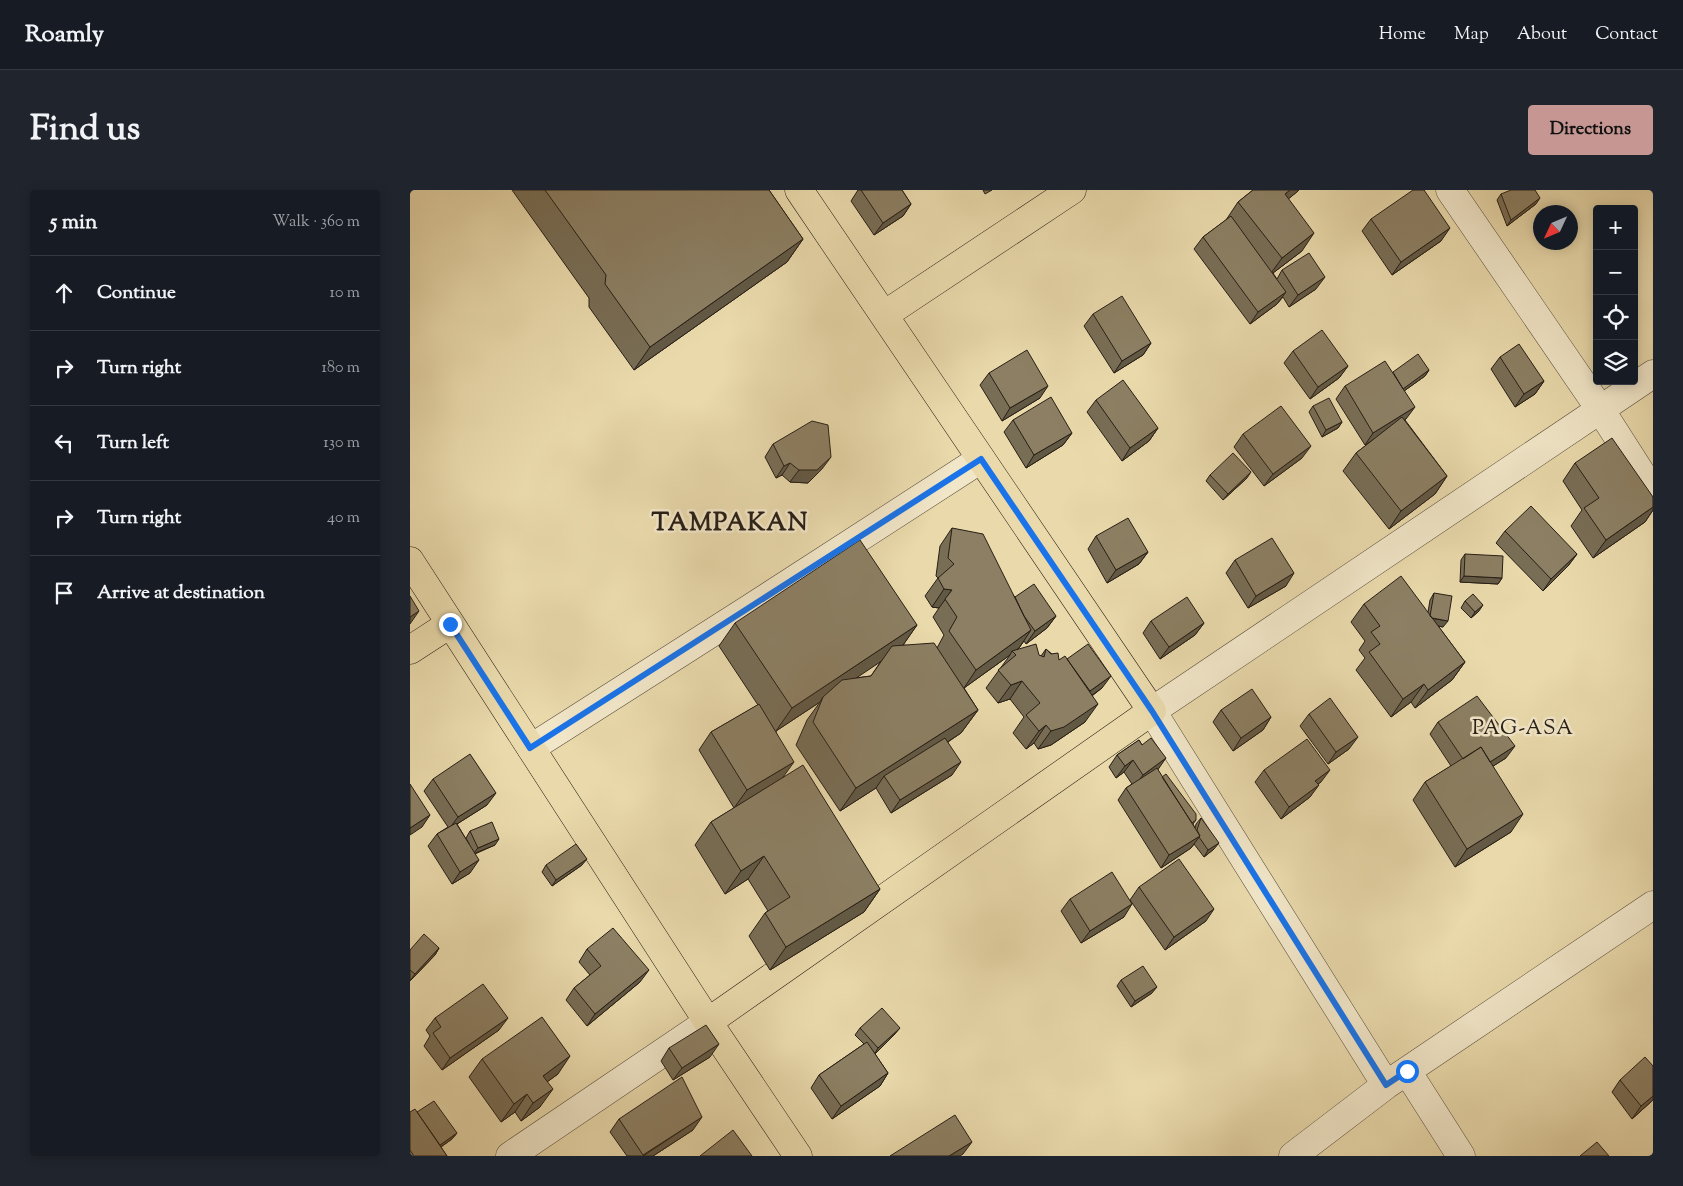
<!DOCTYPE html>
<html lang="en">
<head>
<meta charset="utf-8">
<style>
  :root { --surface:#171b24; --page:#20242c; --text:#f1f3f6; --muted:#9ea1a6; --line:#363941; --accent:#c59692 }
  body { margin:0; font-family:"Sorts Mill Goudy",serif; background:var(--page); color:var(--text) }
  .controls { position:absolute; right:15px; top:15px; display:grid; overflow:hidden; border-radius:5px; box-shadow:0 2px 12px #0003 }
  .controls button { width:45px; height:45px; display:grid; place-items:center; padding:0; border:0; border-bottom:1px solid var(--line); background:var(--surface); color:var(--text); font:25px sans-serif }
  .compass { position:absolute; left:1123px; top:15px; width:45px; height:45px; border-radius:50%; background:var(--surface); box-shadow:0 2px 12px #0003; rotate:226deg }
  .stop { position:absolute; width:15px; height:15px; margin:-11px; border:4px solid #1a73e8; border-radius:50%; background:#fff }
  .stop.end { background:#1a73e8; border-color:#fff; box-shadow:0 1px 5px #0008 }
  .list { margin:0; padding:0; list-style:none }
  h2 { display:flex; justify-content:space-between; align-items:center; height:65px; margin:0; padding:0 20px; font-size:21px }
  h2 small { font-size:16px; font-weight:400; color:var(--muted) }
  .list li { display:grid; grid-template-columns:32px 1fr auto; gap:15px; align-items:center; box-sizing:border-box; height:75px; padding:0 20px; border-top:1px solid var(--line) }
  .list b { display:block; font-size:19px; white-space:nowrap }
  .list em { font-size:16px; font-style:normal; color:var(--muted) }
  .icon { flex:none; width:28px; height:28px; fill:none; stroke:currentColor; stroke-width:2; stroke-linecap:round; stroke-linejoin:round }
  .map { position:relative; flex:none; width:1243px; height:966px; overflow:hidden; border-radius:5px }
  header { display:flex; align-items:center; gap:30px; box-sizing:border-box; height:70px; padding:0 25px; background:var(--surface); border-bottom:1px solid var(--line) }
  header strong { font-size:24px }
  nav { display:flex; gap:28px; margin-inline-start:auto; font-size:18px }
  .intro { display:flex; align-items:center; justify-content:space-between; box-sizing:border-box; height:120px; padding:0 30px }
  h1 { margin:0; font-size:35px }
  .button { padding:12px 22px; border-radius:5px; background:var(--accent); color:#111; font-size:18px; font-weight:700 }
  main { display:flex; gap:30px; padding:0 30px }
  aside { flex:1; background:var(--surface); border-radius:5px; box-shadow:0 2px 12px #0003 }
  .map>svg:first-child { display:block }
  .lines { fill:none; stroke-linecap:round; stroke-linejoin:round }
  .minor-casing { stroke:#584d3a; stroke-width:29 }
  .major-casing { stroke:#271e15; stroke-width:29 }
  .minor { stroke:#f1e6c8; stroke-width:28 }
  .major { stroke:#e9d9ab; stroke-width:28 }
  .wall { fill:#786d55; stroke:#271e15; fill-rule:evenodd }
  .shaded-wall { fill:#625945; stroke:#271e15 }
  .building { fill:#8c7f63; stroke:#271e15 }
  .route { stroke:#1a73e8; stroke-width:6 }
  .labels { text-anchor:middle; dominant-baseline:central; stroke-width:5; stroke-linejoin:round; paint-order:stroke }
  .neighbourhood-label { font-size:21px; letter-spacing:1px; fill:#271e15; stroke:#f1e6c8 }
  .district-label { font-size:25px; font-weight:bold; letter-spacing:1px; fill:#271e15; stroke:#f1e6c8 }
</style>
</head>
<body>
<header>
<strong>Roamly</strong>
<nav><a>Home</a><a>Map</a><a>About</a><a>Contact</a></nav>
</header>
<div class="intro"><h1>Find us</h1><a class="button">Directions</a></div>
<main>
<aside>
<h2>5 min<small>Walk · 360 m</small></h2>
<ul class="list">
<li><svg class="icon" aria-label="ahead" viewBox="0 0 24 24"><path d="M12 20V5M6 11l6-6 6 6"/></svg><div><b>Continue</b></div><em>10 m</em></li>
<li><svg class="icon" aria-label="right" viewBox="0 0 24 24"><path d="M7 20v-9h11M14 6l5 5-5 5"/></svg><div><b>Turn right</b></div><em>180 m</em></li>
<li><svg class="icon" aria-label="left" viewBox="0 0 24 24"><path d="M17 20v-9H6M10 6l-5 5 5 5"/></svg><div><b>Turn left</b></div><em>130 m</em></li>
<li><svg class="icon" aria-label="right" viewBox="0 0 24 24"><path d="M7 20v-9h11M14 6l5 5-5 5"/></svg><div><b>Turn right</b></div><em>40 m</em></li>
<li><svg class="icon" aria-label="arrive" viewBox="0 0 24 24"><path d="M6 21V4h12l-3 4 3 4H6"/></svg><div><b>Arrive at destination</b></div></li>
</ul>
</aside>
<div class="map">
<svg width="1243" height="966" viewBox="0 0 1243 966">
  <rect width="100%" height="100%" fill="#e9d9ab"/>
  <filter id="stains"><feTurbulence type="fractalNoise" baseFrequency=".004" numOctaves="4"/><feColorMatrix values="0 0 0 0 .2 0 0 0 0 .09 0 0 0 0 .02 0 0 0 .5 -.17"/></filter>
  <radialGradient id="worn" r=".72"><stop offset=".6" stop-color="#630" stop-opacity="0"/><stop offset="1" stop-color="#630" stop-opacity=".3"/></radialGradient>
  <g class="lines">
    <g class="minor-casing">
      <path id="minor" d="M1040,0L1190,219L1243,302
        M121,558L339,419L571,269
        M997,881L1051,966
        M976,895L742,521L1243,184
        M100,966L298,832
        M883,966L976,895L1243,715"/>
    </g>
    <g class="major-casing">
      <path id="major" d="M474,125L662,0
        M0,371L298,832L388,966
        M0,460L40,434
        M298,832L742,521L389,0"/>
    </g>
    <use href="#minor" class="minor"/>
    <use href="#major" class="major"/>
  </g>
  <path class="wall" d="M102,0H359L393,49L377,72L224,180L179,117V108Z
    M448,0H492L501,14L493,26L464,45L441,11Z
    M573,0H582L575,4Z
    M843,0H889L878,9L892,61L863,83L867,89L872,80L906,99L879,117L873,107L867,114L840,134L784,59L793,47L816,30L828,12Z
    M1091,4L1126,14L1097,36L1087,10Z
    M961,29L1031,51L982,85L952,41Z
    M683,124L741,153L733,165L704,183L674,136Z
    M883,161L938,176L929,188L900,209L874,173Z
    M1090,167L1134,191L1125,204L1105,217L1081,179Z
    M1019,180L1015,186L994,201L996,229L995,230L1037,286L1025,304L979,339L933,281L946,263L963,250L955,255L926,209L935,196Z
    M579,183L630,208L592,231L570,195Z
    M686,210L748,238L739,251L712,271L677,222Z
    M903,216L932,232L928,238L912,247L899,222Z
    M603,230L662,243L653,255L616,278L594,242Z
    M833,244L892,268L854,296L824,257Z
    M363,254L412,279L398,293L380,292L372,285L366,288L355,267Z
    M1165,273L1243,307V320L1235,332L1183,368L1161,336L1172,320L1153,291Z
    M800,285L837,288L813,310L796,291Z
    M542,338L605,407L646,426L637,438L616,454L614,451L609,458L606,460L631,466L636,459L649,470L657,469L692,498L682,506L675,532L641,555L628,559L624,553L616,559L603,543L614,527L600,509L588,513L576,498L600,465L554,498L568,520L551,543L538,552L542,585L481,623L466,598L430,621L386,555L397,530L410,512L366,541L373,587L470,699L454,722L360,780L339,746L355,723L358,721L338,689L315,704L285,655L301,632L324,618L289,560L301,542L348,515L309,456L325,433L507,435L493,455L527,458L534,445L523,427L529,418L522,417L515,406L528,388L526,386L530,356ZM471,471L461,486L445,488Z
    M1095,341L1167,364L1158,376L1133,401L1086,353Z
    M686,346L738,362L729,374L697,393L678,359Z
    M1055,364L1092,388L1088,394L1050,392L1051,370Z
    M825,370L876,396L838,418L816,383Z
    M1024,403L1033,437L1028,436L1055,472L1042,490L1005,518L1001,512L981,527L946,480L955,468L949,460L955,451L941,432L954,414L1018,422L1020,410Z
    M1055,411L1069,421L1061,428L1051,418Z
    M741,431L794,433L785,445L750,469L733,443Z
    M811,520L861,527L853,540L823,561L803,532Z
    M899,524L939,559L918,574L890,536Z
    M1028,532L1096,568L1083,576L1101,642L1045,677L1003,610L1015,592L1041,576L1020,544Z
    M729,550L752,587L786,630L783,634L785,638L786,634L791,628L804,659L794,667L784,654L781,658L751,678L708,610L716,598L722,594L714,582L706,588L699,577L707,565Z
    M854,580L911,592L908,594L900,607L871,629L845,592Z
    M23,589L77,615L47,634L59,654L56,648L60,641L85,655L65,664L60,683L42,694L18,656L27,644L38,637L14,601Z
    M136,675H172L142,696L132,682Z
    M729,697L796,731L755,760L720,710Z
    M660,709L714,727L671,753L651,721Z
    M29,758L25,765L0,791V760Z
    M177,759L230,792L177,836L156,810L164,798L180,785L169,772Z
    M711,790L742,803L721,817L707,796Z
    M25,828L89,840L32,880L14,856L20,846L16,840Z
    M450,838L485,844L465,864L478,883L470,896L422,929L401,898L409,885L454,854L445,845Z
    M259,858L300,867L263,890L251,871Z
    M72,869L148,884L137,892L130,917L111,931L105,922L91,932L59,887Z
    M1243,876V910L1222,929L1202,902L1210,890Z
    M0,922H7L47,943L42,949L31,957L37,966H0Z
    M209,929L283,940L243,966H217L200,942Z"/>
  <path class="shaded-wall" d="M880,0H889L887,2L862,22L875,4Z
    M1130,8L1126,14L1097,36L1101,30Z
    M501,14L493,26L464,45L473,33Z
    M1040,38L1031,51L982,85L991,72Z
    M904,43L892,61L859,86L872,68Z
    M393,49L377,72L224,180L240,157Z
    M915,87L906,99L879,117L888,105Z
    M876,102L867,114L840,134L848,122Z
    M741,153L733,165L704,183L712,171Z
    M938,176L929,188L900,209L908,197Z
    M1019,180L1015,186L987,206L991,200Z
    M1134,191L1125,204L1105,217L1114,204Z
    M638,196L630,208L592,231L600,218Z
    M1005,217L996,229L955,255L963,243Z
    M932,232L928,238L912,247L916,240Z
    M748,238L739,251L712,271L720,258Z
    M662,243L653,255L616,278L624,265Z
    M901,256L892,268L854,296L863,284Z
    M421,267L412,279L398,293L380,292L389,280Z
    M380,273L372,285L366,288L374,276Z
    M841,282L837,288L813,310L818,304Z
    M1037,286L1025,304L979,339L991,321Z
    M1243,317V320L1235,332L1183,368L1196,350Z
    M738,362L729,374L697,393L706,380Z
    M1167,364L1158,376L1133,401L1141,389Z
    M884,383L876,396L838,418L846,406Z
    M1054,386L1092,388L1088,394L1050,392Z
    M534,399L542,400L529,418L522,417Z
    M1073,415L1069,421L1061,428L1065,422Z
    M9,421L0,434V427Z
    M646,426L637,438L616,454L625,441Z
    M1020,428L1038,431L1033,437L1016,434Z
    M794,433L785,445L750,469L759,457Z
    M507,435L491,458L412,511L413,507L410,512L366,541L382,518Z
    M621,440L609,458L603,462L602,461L600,465L554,498L566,480Z
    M1055,472L1042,490L1005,518L1018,500Z
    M701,486L692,498L671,513L680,501Z
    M612,491L600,509L588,513L601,495Z
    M1014,494L1001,512L981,527L993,509Z
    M688,514L675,532L641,555L628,559L641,541Z
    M568,520L551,543L478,591L474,586L466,598L430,621L446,598Z
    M861,527L853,540L823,561L831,548Z
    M636,535L624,553L616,559L629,541Z
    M948,547L939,559L918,574L926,562Z
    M1105,556L1096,568L1066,587L1075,575Z
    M756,568L747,581L724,597L733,585Z
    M723,570L714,582L706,588L715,576Z
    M384,572L371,590L324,618L337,600Z
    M551,572L542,585L481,623L490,610Z
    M920,580L911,592L896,603L905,591Z
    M909,595L900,607L871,629L879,617Z
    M86,603L77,615L39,639L48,627Z
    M1113,624L1101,642L1045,677L1057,659Z
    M20,625L12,637L0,645V638Z
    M790,646L781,658L751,678L759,665Z
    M89,649L85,655L63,664L68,658Z
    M809,653L804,659L794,667L798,660Z
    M354,666L338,689L315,704L331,681Z
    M177,669L172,675L142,696L146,690Z
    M69,670L60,683L42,694L50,682Z
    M470,699L454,722L360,780L376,757Z
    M722,714L714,727L671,753L680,741Z
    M804,719L796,731L755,760L764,747Z
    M29,758L25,765L0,791L5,784Z
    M239,780L230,792L177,836L185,824Z
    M747,797L742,803L721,817L725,811Z
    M98,828L89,840L32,880L40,868Z
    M490,838L485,844L464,865L468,858Z
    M309,854L300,867L263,890L272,878Z
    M160,866L148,884L120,904L133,886Z
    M478,883L470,896L422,929L431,916Z
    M143,899L130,917L111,931L123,913Z
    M117,904L105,922L91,932L104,914Z
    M1243,906V910L1222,929L1231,916Z
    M292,927L283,940L243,966H233Z
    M47,943L42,949L25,961L30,955Z
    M562,952L553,964L550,966H539Z"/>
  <path class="building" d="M135,0H359L393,49L240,157L195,94L196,85Z
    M451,0H492L501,14L473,33Z
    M843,0H880L875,4L904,43L872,68L828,12Z
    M1003,0H1014L1040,38L991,72L961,29Z
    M1101,0H1125L1130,8L1101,30L1091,4Z
    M821,26L876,102L848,122L793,47Z
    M899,63L915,87L888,105L872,80Z
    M712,106L741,153L712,171L683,124Z
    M912,140L938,176L908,197L883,161Z
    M1109,154L1134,191L1114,204L1090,167Z
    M617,160L638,196L600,218L579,183Z
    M1008,164L1019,180L993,199L983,182Z
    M975,171L1005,217L963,243L935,196Z
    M713,190L748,238L720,258L686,210Z
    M641,207L662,243L624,265L603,230Z
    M919,208L932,232L916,240L903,216Z
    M871,216L901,256L863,284L833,244Z
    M992,227L1037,286L991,321L946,263Z
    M402,231L418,235L421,267L407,280H389L380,273L374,276L363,254Z
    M1202,248L1243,307V317L1196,350L1174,318L1189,308L1165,273Z
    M823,263L841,282L818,304L800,285Z
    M1121,316L1167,364L1141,389L1095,341Z
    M718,328L738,362L706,380L686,346Z
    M542,338L573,344L621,440L566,480L539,441L547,427L535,409L542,400L534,399L528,388L544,374L538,368Z
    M862,348L884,383L846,406L825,370Z
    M450,350L507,435L382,518L325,433Z
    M1055,364L1093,366L1092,388L1054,386Z
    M991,386L1055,472L1018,500L1014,494L993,509L959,462L970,454L961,442L970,436L954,414Z
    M624,394L646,426L625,441L614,426L605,407Z
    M1024,403L1042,406L1038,431L1022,428L1020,426Z
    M1063,404L1073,415L1065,422L1055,411Z
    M0,406L9,421L0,427Z
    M777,407L794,433L759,457L741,431Z
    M524,453L568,520L446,598L403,532L413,507L432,490L461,486L482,456Z
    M626,454L629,465L634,467L636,459L641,464L648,463L649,470L655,466L688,514L654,537L641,541L636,535L629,541L616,525L630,513L612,491L601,495L588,480L606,465L602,461Z
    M678,454L701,486L680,501L657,469Z
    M842,499L861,527L831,548L811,520Z
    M1067,506L1105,556L1080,572L1071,557L1053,569L1028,532Z
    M920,508L948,547L926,562L899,524Z
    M349,514L384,572L337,600L301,542Z
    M535,548L551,572L490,610L474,586Z
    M741,548L756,568L733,585L723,570L715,576L707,565L729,550L732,555Z
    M897,549L920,580L905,591L909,595L879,617L854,580Z
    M1071,557L1113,624L1057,659L1015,592Z
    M60,564L86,603L48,627L23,589Z
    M393,575L470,699L376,757L355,723L380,707L354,666L331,681L301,632Z
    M747,578L790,646L759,665L716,598Z
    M756,584L786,624V630L782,633L752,587Z
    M0,594L20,625L0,638Z
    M791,628L809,653L798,660L789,647L790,646L787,640Z
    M82,632L89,649L68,658L60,641Z
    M46,633L69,670L50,682L27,644Z
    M166,654L177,669L146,690L136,675Z
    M769,669L804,719L764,747L729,697Z
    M702,682L722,714L680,741L660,709Z
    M203,738L239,780L185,824L164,798L191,776L177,759Z
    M14,744L29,758L5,784L0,780V760Z
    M733,776L747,797L725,811L711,790Z
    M73,794L98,828L40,868L23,843L31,837L25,828Z
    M472,818L490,838L468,858L450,838Z
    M132,827L160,866L133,886L143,899L123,913L117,904L104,914L72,869Z
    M296,835L309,854L272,878L259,858Z
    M457,852L478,883L431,916L409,885Z
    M1235,867L1243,876V906L1231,916L1210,890Z
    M272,887L292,927L233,965L209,929Z
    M24,911L47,943L30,955L7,922Z
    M5,919L37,966H4L0,960V922Z
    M545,925L562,952L539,966H480Z
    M323,940L342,966H290Z
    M1187,952L1199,966H1170Z"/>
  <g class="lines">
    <path class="route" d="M40,434L120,558L571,269L742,521L976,895L997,881"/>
  </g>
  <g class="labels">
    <g class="neighbourhood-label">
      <text x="1113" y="539">PAG-ASA</text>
    </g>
    <g class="district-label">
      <text x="320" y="334">TAMPAKAN</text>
    </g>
  </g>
  <rect width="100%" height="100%" filter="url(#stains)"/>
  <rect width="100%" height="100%" fill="url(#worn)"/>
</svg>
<div class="controls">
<button>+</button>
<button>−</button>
<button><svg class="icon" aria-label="locate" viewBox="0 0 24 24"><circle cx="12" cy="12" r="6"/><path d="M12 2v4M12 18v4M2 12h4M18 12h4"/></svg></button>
<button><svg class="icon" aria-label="layers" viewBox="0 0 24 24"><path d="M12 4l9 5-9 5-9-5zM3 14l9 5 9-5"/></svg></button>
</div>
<svg class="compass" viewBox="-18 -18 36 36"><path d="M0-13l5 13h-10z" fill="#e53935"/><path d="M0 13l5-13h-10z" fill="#9ea1a6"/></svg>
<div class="stop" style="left:997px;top:881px"></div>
<div class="stop end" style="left:40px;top:434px"></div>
</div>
</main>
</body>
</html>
